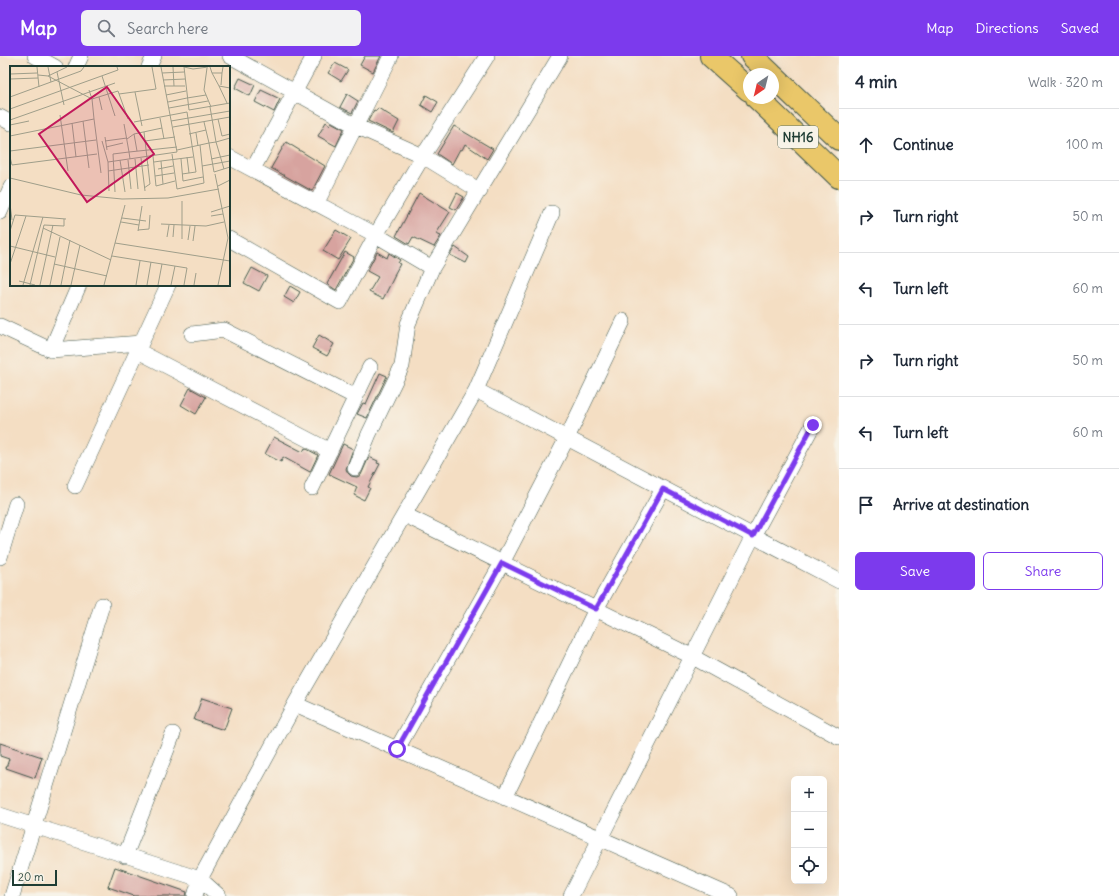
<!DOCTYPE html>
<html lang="en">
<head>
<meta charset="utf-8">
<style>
  :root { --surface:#fff; --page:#f2f2f3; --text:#1f2937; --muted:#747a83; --line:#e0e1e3; --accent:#7c3aed }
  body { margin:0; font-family:Delius,sans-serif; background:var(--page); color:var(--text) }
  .controls { position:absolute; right:12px; bottom:12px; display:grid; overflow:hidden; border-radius:6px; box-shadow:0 4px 16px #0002 }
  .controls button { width:36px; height:36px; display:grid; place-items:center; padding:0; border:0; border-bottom:1px solid var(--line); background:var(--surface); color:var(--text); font:20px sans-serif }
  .compass { position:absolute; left:743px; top:12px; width:36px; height:36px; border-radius:50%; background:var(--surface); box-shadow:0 4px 16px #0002; rotate:215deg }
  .scale { position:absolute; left:12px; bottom:10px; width:45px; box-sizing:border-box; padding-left:4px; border:2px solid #1f3d34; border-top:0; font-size:11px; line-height:14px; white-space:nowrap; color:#1f3d34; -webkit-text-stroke:3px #f7f3e8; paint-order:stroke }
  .stop { position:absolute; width:12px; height:12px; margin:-9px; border:3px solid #7c3aed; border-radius:50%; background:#fff }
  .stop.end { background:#7c3aed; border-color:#fff; box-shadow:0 1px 4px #0008 }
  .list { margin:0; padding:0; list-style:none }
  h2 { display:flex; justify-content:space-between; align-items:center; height:52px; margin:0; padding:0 16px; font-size:17px }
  h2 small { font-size:13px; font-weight:400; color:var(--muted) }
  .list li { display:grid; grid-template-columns:26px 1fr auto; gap:12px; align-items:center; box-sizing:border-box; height:72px; padding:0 16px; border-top:1px solid var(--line) }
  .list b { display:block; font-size:15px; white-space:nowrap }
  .list em { font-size:13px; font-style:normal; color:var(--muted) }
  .actions { display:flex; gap:8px; padding:12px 16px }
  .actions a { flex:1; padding:9px 0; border:1px solid var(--accent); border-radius:6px; text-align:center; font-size:14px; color:var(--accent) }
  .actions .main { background:var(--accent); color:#fff }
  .icon { flex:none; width:22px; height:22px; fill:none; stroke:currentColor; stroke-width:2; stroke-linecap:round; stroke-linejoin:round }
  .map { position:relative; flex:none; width:839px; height:840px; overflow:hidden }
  header { display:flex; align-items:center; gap:24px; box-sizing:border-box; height:56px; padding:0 20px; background:var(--accent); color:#fff }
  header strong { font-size:19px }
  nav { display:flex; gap:22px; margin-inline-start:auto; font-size:14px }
  .search { width:280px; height:36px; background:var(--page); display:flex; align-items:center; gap:10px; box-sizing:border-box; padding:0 14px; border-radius:6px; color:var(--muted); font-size:15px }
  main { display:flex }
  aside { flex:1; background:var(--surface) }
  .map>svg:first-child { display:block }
  .building { fill:#d7a39f }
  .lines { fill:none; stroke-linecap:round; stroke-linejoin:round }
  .street-casing { stroke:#3f5549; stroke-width:16 }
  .highway-casing { stroke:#3f5549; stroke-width:24 }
  .street { stroke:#fff; stroke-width:15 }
  .highway { stroke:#eac769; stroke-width:22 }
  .route { stroke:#7c3aed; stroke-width:5 }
  .labels { text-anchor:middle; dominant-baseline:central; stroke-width:4; stroke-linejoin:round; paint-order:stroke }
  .shield { fill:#f7f3e8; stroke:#60746a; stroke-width:1 }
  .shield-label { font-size:13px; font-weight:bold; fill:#1f3d34 }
  .inset-road { fill:none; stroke:#9f9e8a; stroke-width:1 }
  .view { fill:#c2185b; fill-opacity:0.15; stroke:#c2185b; stroke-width:2 }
  .inset-edge { fill:none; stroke:#1f3d34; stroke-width:2 }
</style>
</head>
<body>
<header>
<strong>Map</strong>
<div class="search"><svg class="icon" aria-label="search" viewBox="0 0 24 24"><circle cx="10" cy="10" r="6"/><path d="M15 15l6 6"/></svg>Search here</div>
<nav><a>Map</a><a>Directions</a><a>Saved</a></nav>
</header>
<main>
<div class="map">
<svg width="839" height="840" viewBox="0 0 839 840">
  <rect width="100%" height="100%" fill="#f7f3e8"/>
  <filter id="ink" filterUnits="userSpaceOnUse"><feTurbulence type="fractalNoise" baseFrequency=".025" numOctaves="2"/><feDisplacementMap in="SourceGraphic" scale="8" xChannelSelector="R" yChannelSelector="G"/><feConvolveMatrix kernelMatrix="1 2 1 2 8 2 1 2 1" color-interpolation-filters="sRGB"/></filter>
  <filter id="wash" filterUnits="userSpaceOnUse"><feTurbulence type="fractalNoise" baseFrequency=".012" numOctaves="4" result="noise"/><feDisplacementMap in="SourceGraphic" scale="16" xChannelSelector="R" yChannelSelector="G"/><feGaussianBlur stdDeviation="0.9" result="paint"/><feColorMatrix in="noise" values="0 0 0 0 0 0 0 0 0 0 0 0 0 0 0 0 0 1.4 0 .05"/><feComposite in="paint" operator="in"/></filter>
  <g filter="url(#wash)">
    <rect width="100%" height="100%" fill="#f4dec3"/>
    <g id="blocks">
      <path class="building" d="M365,0H381L373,16L360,9Z
        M335,7L348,14L341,25L328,17Z
        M240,22L255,29L250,40L235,32Z
        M261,34L280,43L274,56L255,46Z
        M347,38L358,45L352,57L340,51Z
        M426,39L438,46L432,56L421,49Z
        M378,52L399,65L393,77L368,65L374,54L376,55Z
        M326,66L330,69L331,66L344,73L336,90L318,80Z
        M454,70L493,93L487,103L465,88L462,94L460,93L452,108L437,98Z
        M286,86L325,110L312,135L271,112Z
        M419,137L450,156L436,178L441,180L434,191L413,181L409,188L396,180Z
        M457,137L464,141L456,154L450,151Z
        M336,174L351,183L338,204L323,195Z
        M455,191L469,201L466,207L450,199Z
        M345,196L354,201L336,234L327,228Z
        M377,196L387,202L389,197L400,204L398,207L400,208L394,219H395L383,243L369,236L378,221L367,215Z
        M252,212L267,220L259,235L244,227Z
        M290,230L300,236L294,247L284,241Z
        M319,279L334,288L327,300L312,292Z
        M380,317L387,320L367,362L357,358L363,347L366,348Z
        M190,332L206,341L196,358L181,349Z
        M274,381L303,396L305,392L318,399L310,416L283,401L281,406L265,398Z
        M343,388L353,393L346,413L348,417L351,420L357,421L361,419L369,401L378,405L377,407L380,408L368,431L370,432L364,444L354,439L357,431L329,418Z
        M202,642L232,652L224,674L194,664Z
        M0,687L42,701L35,722L6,712L9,703L0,700Z
        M115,811L187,836L186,840H134L108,831Z"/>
    </g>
  </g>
  <g filter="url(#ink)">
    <use href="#blocks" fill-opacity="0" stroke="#3f5549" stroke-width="1"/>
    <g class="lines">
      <g class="street-casing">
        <path id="street" d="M35,0L55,11
          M230,0L356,70L423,100L480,135
          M76,11L81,0
          M149,11L154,0
          M0,61L11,67
          M229,101L376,179L432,212
          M253,113L314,0
          M316,148L391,0
          M0,156L11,131
          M552,157L476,334L295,648L731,840
          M229,183L340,246L376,179L423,100L487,0
          M0,270L51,294L141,287
          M192,278L224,274L356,341
          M51,294L79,229
          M138,295L330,395
          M476,334L839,525
          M355,412L369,378L402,310L408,268L432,212L560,0
          M75,430L168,229
          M312,432L370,311
          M405,459L691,600L839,681
          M0,501L16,448
          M397,693L502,507L567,382L623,265
          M505,741L596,553L663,433
          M0,759L200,823L195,840
          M125,800L173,678
          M12,840L102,549
          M219,840L200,823L295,648
          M571,840L753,480L813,369"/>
      </g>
      <g class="highway-casing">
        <path id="highway" d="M711,0L749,34
          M752,0L771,18
          M773,20L839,83
          M757,42L839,121"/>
      </g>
      <use href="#street" class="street"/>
      <use href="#highway" class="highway"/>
    </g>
  </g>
  <g class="lines" filter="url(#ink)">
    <path class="route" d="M397,693L502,507L596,553L663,433L753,480L813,369"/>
  </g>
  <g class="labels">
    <rect class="shield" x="778" y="70" width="40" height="22" rx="3"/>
    <g class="shield-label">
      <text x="798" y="81">NH16</text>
    </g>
  </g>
  <g transform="translate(10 10)">
    <rect width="220" height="220" fill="#f4dec3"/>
    <path class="inset-road" d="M27,1L29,21M38,1L41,16M163,1L164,20M174,1L179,44L220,37M174,1L183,3L198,1M200,1L202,7H212L213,1M197,2L194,24L201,41M47,6L54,39M152,7L174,6M202,7L209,20L220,22M0,8L27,7M28,9L38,10L57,1M38,10L82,33L84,53M92,10L105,50M0,13L28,12M153,14L175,13M211,19L212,7M154,20H175M209,20L217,37M79,24L82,33L108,25L118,53M125,26L132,60M109,28L146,23L142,1M156,29L176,25M0,31L71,5L74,1M89,31L92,44M177,32L196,29M158,36L177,32M200,41L206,76L220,72M159,42L198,35M0,43L108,4L107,1M50,49L58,105M150,52L154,73M208,53L212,70L220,68M0,54L105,17M73,55L79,102M161,55L220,45M124,56L177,46M194,56L199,77L206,76L214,103M62,57L66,91M114,58L119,86L167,81M0,59L19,55M163,61L220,51M134,66L140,118L134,122M186,67L188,80M124,68L127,85M179,68L196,64M0,70L84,53L91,107M95,71L97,84M117,73L124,68L152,62M92,75L98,96L99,125M95,75L117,72M135,75L165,71M96,81L113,77M167,84L199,77L204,106L220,101M0,85L86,74M162,88L167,123L194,117L190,79M143,90L146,120L165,115M0,91L2,99L87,88M177,91L179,107M131,92L135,125M125,93L128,123M171,93L173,115L193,111M201,93L220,89M110,94L115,126M118,94L121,123M151,95L183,91M98,96L167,86L151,1M144,96L151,95L153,118M192,100L220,95M148,103L163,100M98,105L139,99M172,108L186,106L177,46M205,108L218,172L208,219M145,110L164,107M0,112L71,129L112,133L158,132L209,123M208,120L220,114M105,126L103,88L119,86L120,93M0,138L2,154M201,146L220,140M201,150L213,148M112,152L136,155M111,156L129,159M151,158L196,160L214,156M33,162L101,194M128,164L139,163L140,149M0,165L5,149L56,153M128,165L132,140M157,171L159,159M163,171L164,159M172,173V135M178,174L180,160M183,175L185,160M105,177L220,195M0,180L45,191M102,190L177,202L174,219M0,198L16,150M44,198L97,210M9,215L25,219M13,219L33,151M20,219L34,159L54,160V153M30,219L43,159M40,219L50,171M51,219L60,174M61,219L70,179M94,219L115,139M126,219L130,195M137,219L141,196M148,219L152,198M161,219L165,200M184,219L186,207"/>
    <path class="view" d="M97,21L144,88L77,136L29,68Z"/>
    <rect width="220" height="220" class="inset-edge"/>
  </g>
</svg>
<div class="controls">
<button>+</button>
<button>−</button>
<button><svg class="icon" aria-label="locate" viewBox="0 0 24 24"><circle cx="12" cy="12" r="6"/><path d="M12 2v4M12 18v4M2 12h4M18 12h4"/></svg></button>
</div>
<svg class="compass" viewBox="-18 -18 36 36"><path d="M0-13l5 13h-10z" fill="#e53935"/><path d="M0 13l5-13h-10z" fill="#747a83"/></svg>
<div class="scale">20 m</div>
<div class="stop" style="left:397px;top:693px"></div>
<div class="stop end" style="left:813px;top:369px"></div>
</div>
<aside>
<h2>4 min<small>Walk · 320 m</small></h2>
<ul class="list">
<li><svg class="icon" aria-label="ahead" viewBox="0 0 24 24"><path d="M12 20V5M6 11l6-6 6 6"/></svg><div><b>Continue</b></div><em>100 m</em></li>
<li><svg class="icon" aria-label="right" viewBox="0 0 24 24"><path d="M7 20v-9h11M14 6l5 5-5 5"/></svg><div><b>Turn right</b></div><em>50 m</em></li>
<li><svg class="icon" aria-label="left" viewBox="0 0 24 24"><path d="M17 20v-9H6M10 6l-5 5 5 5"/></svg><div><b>Turn left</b></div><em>60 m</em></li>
<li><svg class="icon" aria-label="right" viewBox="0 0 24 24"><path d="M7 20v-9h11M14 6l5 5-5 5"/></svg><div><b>Turn right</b></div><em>50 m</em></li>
<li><svg class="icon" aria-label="left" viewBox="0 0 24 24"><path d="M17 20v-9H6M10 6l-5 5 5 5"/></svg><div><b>Turn left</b></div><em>60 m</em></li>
<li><svg class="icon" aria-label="arrive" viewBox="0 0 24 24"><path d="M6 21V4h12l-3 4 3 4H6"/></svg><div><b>Arrive at destination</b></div></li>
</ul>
<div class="actions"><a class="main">Save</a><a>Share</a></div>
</aside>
</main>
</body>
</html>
